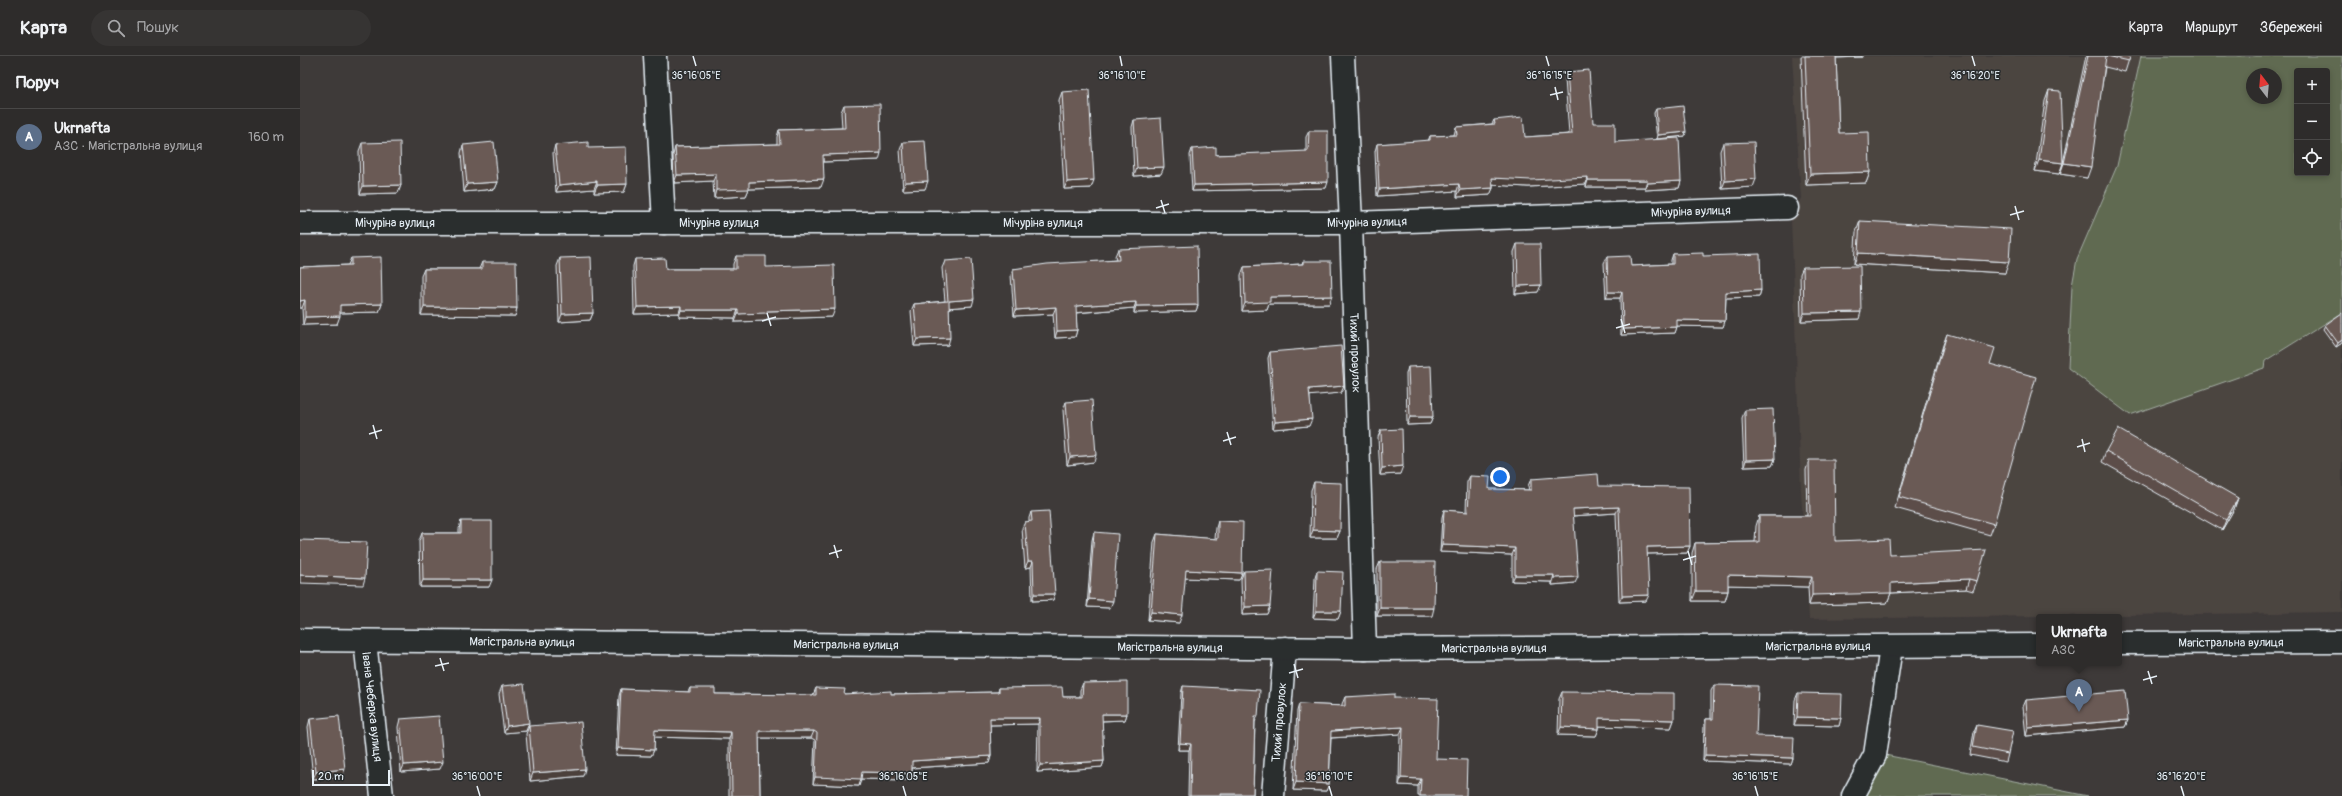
<!DOCTYPE html>
<html lang="uk">
<head>
<meta charset="utf-8">
<style>
  :root { --surface:#2e2c2b; --page:#363433; --text:#f1f3f6; --muted:#a7a7a9; --line:#494847; --accent:#95b2f1 }
  body { margin:0; font-family:Pangolin,sans-serif; background:var(--page); color:var(--text) }
  .controls { position:absolute; right:12px; top:12px; display:grid; overflow:hidden; border-radius:4px; box-shadow:0 2px 6px #0003 }
  .controls button { width:36px; height:36px; display:grid; place-items:center; padding:0; border:0; border-bottom:1px solid var(--line); background:var(--surface); color:var(--text); font:20px sans-serif }
  .compass { position:absolute; left:1946px; top:12px; width:36px; height:36px; border-radius:50%; background:var(--surface); box-shadow:0 2px 6px #0003; rotate:344deg }
  .scale { position:absolute; left:12px; bottom:10px; width:78px; box-sizing:border-box; padding-left:4px; border:2px solid #e8f1f8; border-top:0; font-size:11px; line-height:14px; white-space:nowrap; color:#e8f1f8; -webkit-text-stroke:3px #2a2d2e; paint-order:stroke }
  .you { position:absolute; left:1200px; top:421px; width:14px; height:14px; margin:-10px; border:3px solid #fff; border-radius:50%; background:#1a73e8; box-shadow:0 0 0 6px #1a73e833 }
  .badge { display:grid; place-items:center; width:26px; height:26px; border-radius:50%; background:var(--accent); color:#fff; font-size:13px; font-weight:700 }
  .pin { position:absolute; translate:-50% -33px; filter:drop-shadow(0 1px 2px #0008) }
  .pin::after { content:''; position:absolute; top:21px; width:14px; height:12px; background:inherit; clip-path:polygon(0 0,100% 0,50% 100%) }
  .popup { position:absolute; left:1736px; top:558px; width:86px; height:52px; box-sizing:border-box; display:grid; place-content:center; border-radius:4px; background:var(--surface); filter:drop-shadow(0 1px 3px #0005); font-size:13px; white-space:nowrap; color:var(--muted) }
  .popup b { font-size:15px; color:var(--text) }
  .popup::after { content:''; position:absolute; left:50%; top:100%; margin-left:-8px; border:8px solid transparent; border-top-color:var(--surface) }
  .list { margin:0; padding:0; list-style:none }
  h2 { display:flex; justify-content:space-between; align-items:center; height:52px; margin:0; padding:0 16px; font-size:17px }
  h2 small { font-size:13px; font-weight:400; color:var(--muted) }
  .list li { display:grid; grid-template-columns:26px 1fr auto; gap:12px; align-items:center; box-sizing:border-box; height:56px; padding:0 16px; border-top:1px solid var(--line) }
  .list b { display:block; font-size:15px; white-space:nowrap }
  .list p { margin:0; font-size:13px; white-space:nowrap; color:var(--muted) }
  .list em { font-size:13px; font-style:normal; color:var(--muted) }
  .icon { flex:none; width:22px; height:22px; fill:none; stroke:currentColor; stroke-width:2; stroke-linecap:round; stroke-linejoin:round }
  .map { position:relative; flex:none; width:2042px; height:740px; overflow:hidden }
  header { display:flex; align-items:center; gap:24px; box-sizing:border-box; height:56px; padding:0 20px; background:var(--surface); border-bottom:1px solid var(--line) }
  header strong { font-size:19px }
  nav { display:flex; gap:22px; margin-inline-start:auto; font-size:14px }
  .search { width:280px; height:36px; background:var(--page); display:flex; align-items:center; gap:10px; box-sizing:border-box; padding:0 14px; border-radius:22px; color:var(--muted); font-size:15px }
  main { display:flex }
  aside { flex:1; background:var(--surface) }
  .map>svg:first-child { display:block }
  .built { fill:#4c4441 }
  .green { fill:#616b51; stroke:#a4aea4; fill-rule:evenodd }
  .lines { fill:none; stroke-linecap:round; stroke-linejoin:round }
  .minor-casing { stroke:#e8f1f8; stroke-width:25 }
  .major-casing { stroke:#e8f1f8; stroke-width:25 }
  .minor { stroke:#2a2d2e; stroke-width:22 }
  .major { stroke:#2a2d2e; stroke-width:22 }
  .wall { fill:#5c4d48; stroke:#e8f1f8 }
  .shaded-wall { fill:#4b3f3b; stroke:#e8f1f8 }
  .building { fill:#6b5a54; stroke:#e8f1f8 }
  .ticks { fill:none; stroke:#e8f1f8; stroke-width:1.5 }
  .labels { text-anchor:middle; dominant-baseline:central; stroke-width:3; stroke-linejoin:round; paint-order:stroke }
  .street-label { font-size:12px; fill:#e8f1f8; stroke:#2a2d2e }
  .ticks-label { font-size:10px; text-anchor:middle; fill:#e8f1f8; stroke:#2a2d2e; stroke-width:3; stroke-linejoin:round; paint-order:stroke }
</style>
</head>
<body>
<header>
<strong>Карта</strong>
<div class="search"><svg class="icon" aria-label="search" viewBox="0 0 24 24"><circle cx="10" cy="10" r="6"/><path d="M15 15l6 6"/></svg>Пошук</div>
<nav><a>Карта</a><a>Маршрут</a><a>Збережені</a></nav>
</header>
<main>
<aside>
<h2>Поруч<small></small></h2>
<ul class="list">
<li><span class="badge" style="background:#5c6f8a">A</span><div><b>Ukrnafta</b><p>АЗС · Магістральна вулиця</p></div><em>160 m</em></li>
</ul>
</aside>
<div class="map">
<svg width="2042" height="740" viewBox="0 0 2042 740">
  <rect width="100%" height="100%" fill="#3e3a39"/>
  <filter id="ink" filterUnits="userSpaceOnUse"><feTurbulence type="fractalNoise" baseFrequency=".025" numOctaves="2"/><feDisplacementMap in="SourceGraphic" scale="8" xChannelSelector="R" yChannelSelector="G"/><feConvolveMatrix kernelMatrix="1 2 1 2 8 2 1 2 1" color-interpolation-filters="sRGB"/></filter>
  <g filter="url(#ink)">
    <path class="built" d="M1492,0H1841L1817,110L1777,203L1772,230L1768,312L1965,306L2042,257V556L1509,563L1501,435L1493,209L1491,164L1501,142Z"/>
    <path class="green" d="M1841,0H2042V257L1965,305L1964,312L1830,359L1768,312L1772,230L1777,203L1817,110ZM1997,15H2027V117H1997ZM1952,18H1976V42H1952Z
      M1580,698L1788,740H1558Z"/>
    <g class="lines">
      <g class="minor-casing">
        <g id="minor">
          <path d="M355,0L364,167"/>
          <path id="s1" d="M1043,0L1051,167L1065,593"/>
          <path id="s2" d="M0,167H1051L1487,152"/>
          <path id="s3" d="M65,585L82,740"/>
          <path id="s4" d="M973,740L985,592"/>
          <path d="M1553,740L1575,699L1591,591"/>
        </g>
      </g>
      <g class="major-casing">
        <g id="major">
          <path id="s5" d="M0,584L1065,593L1739,589"/>
          <path id="s6" d="M1819,587L2042,586"/>
        </g>
      </g>
      <use href="#minor" class="minor"/>
      <use href="#major" class="major"/>
    </g>
    <path class="wall" d="M1501,0H1562V1L1536,2L1539,77L1570,116L1566,127L1506,129Z
      M1786,0H1830L1825,16L1805,11L1787,122L1760,118L1763,108L1759,118L1735,115L1745,45L1749,34L1763,107Z
      M1267,16L1293,67L1315,86L1381,125L1379,132L1345,134V131H1286V128L1228,131L1193,129V132L1190,139L1157,141V135L1077,140L1075,95L1077,88L1128,85L1130,80L1154,79L1156,71L1192,68L1194,64L1225,81L1269,78L1265,23Z
      M762,36L791,132L764,133L759,44Z
      M544,49L579,104L523,106L521,131L449,133L446,140L414,142L413,125L374,127L373,99L375,91L477,88V81L479,74L542,72L541,56Z
      M1356,53L1385,80L1357,83L1354,57Z
      M834,64L861,118L834,120L832,71Z
      M1009,75L1026,132L892,135L890,99L892,93L916,99L1006,96V81Z
      M603,86L625,133L603,134L600,94Z
      M62,87L101,129L98,137L60,138L59,95Z
      M1423,87L1453,131L1422,133L1420,95Z
      M163,89L198,126L195,133L164,136L161,97Z
      M255,89L288,92L327,128L324,136L294,137V133L256,136L253,97Z
      M1560,165L1705,217L1554,208L1556,176Z
      M1217,188L1238,236L1215,238L1214,196Z
      M818,193L898,249L896,255L834,257V252L776,257L777,274L775,281L755,282L753,258L714,260L711,219L713,213L816,204L815,200Z
      M1373,198L1403,200L1461,234L1459,241L1426,242L1425,265L1423,271L1377,270L1375,277L1321,279L1320,242H1306L1304,207L1307,201L1331,210L1371,208V204Z
      M436,200L466,211L532,261L466,263L465,265L435,266V262L379,261V257L334,258L333,210L335,203L366,213H433V208Z
      M51,202L82,248L79,256L40,257L37,268L3,269L2,252H0V211L48,209Z
      M260,202L293,257L290,264L259,266L257,210Z
      M645,205L672,250L649,252L648,289L614,290L611,255L614,248L645,245L642,212Z
      M1003,205L1029,248H969L967,254L942,255L941,219L944,211L1002,208Z
      M182,206L217,252L215,260L121,259V220L124,213H179Z
      M1503,211L1559,263L1501,265L1500,218Z
      M2025,269L2042,287L2036,291L2023,273Z
      M1647,278L1690,308L1694,468L1690,479L1595,452L1643,289Z
      M970,296L1041,337L1010,339L1009,370L973,373L968,302Z
      M1108,311L1133,361L1130,368L1107,369L1106,318Z
      M766,346L794,406L767,409L763,354Z
      M1445,354L1475,403L1472,410L1444,411L1442,362Z
      M1081,374L1100,418L1080,419L1078,381Z
      M1806,395L1938,442L1934,453L1922,474L1802,406Z
      M1509,404L1535,485L1590,499L1677,525L1673,535L1666,533L1591,537L1587,547L1509,549L1508,531L1428,529V535L1425,545H1392V497L1395,487L1455,486L1456,470L1459,460H1507L1506,414Z
      M1170,420L1189,433L1229,434L1228,430L1231,423L1299,430L1390,490L1387,497L1347,498L1346,545L1319,546L1316,457L1273,460L1275,527L1252,529V526L1212,525V499L1140,496L1142,461L1144,454L1166,456L1167,426Z
      M1014,426L1040,475L1037,482H1010L1011,434Z
      M731,456L755,538L753,544L732,545L731,511L725,512L722,472L725,466H729V462Z
      M161,465L189,531H120L119,485L122,477H159V473Z
      M918,465L942,517L939,524L885,522L879,567L848,564L854,486L857,478L915,483L916,472Z
      M794,476L810,552L787,551L792,484Z
      M1080,506L1132,560H1077V513Z
      M944,515L970,550L967,558L942,559L941,523Z
      M1017,515L1041,555L1038,563L1013,562L1015,522Z
      M783,627L827,658L825,664L802,665L804,705L802,711L737,716L738,668L690,669L691,700L689,707L612,712V717L610,724L561,723L559,730L513,728L515,684L511,682H459L460,740H429V683L354,681V694L351,700L316,699L319,640L321,633L388,636L390,632L415,638L513,639L516,632L544,638H591L698,636L699,632L763,641H780V634Z
      M1414,629L1456,680L1493,702L1491,708L1403,705L1404,669L1406,663H1411V635Z
      M202,630L226,675L204,677L199,638Z
      M883,630L955,666L953,740H888L889,694H878L881,637Z
      M1262,636L1374,664L1371,672L1299,670V673L1296,680L1258,679L1259,643Z
      M1498,637L1541,662L1539,670L1494,669L1495,644Z
      M1045,641L1094,642L1136,703L1166,740H1118V730L1099,729L1100,678L1031,682L1029,728L1026,735L993,734L997,655L999,648L1042,650V648Z
      M1726,644L1828,664L1825,671L1726,680L1723,651Z
      M10,663L42,721L13,723L8,671Z
      M100,663L140,713L101,716L98,671Z
      M1677,669L1708,698L1706,706L1670,699L1674,676Z
      M229,670L283,720L230,725L226,678Z"/>
    <path class="shaded-wall" d="M1533,0H1562V1L1532,2Z
      M1386,76L1385,80L1357,83L1358,79Z
      M581,97L579,104L521,106L523,99Z
      M1739,104L1763,107L1759,118L1735,115Z
      M1764,107L1791,111L1787,122L1760,118Z
      M864,111L861,118L834,120L837,112Z
      M1570,116L1566,127L1506,129L1510,118Z
      M416,118L413,125L374,127L377,119Z
      M1288,121L1286,128L1228,131L1190,129L1192,122Z
      M524,123L521,131L449,133L446,140L414,142L416,134L449,126Z
      M1456,123L1453,131L1422,133L1425,125Z
      M794,124L791,132L764,133L767,126Z
      M1288,124H1347L1345,131H1286Z
      M297,125L294,133L256,136L259,129Z
      M628,125L625,133L603,134L605,126Z
      M1381,125L1379,132L1345,134L1347,127Z
      M198,126L195,133L164,136L167,128Z
      M1028,126L1026,132L892,135L894,129Z
      M327,128L324,136L294,137L297,129Z
      M1159,128L1157,135L1077,140L1079,133Z
      M101,129L98,137L60,138L63,130Z
      M1193,132L1190,139L1157,141L1160,134Z
      M1558,197L1709,206L1705,217L1554,208Z
      M1241,229L1238,236L1215,238L1218,230Z
      M1461,234L1459,241L1424,242L1426,236Z
      M1308,236H1322L1320,242H1306Z
      M1032,240L1029,248H969L967,254L942,255L945,247L970,241Z
      M674,243L672,250L646,252L649,245Z
      M5,244L2,252H0V245Z
      M836,246L834,252L773,257L776,250Z
      M82,248L79,256L37,257L40,249Z
      M898,249L896,255L834,257L836,250Z
      M381,250L379,257L334,258L337,251Z
      M124,251L217,252L215,260L121,259Z
      M756,251L753,258L714,260L716,254Z
      M535,253L532,261L466,263L465,265L435,266L438,258L467,255Z
      M381,254H438L435,262L379,261Z
      M1561,256L1559,263L1501,265L1504,257Z
      M293,257L290,264L259,266L262,258Z
      M40,260L37,268L3,269L5,261Z
      M1377,264L1425,265L1423,271L1374,270Z
      M1377,271L1375,277L1321,279L1323,273Z
      M777,274L775,281L755,282L757,275Z
      M650,282L648,289L614,290L617,283Z
      M2042,284V287L2036,291L2038,287Z
      M1044,330L1041,337L1007,340L1009,333Z
      M1110,361H1133L1130,368L1107,369Z
      M1012,363L1009,370L973,373L975,366Z
      M796,399L794,406L767,409L770,401Z
      M1475,403L1472,410L1444,411L1446,404Z
      M1103,410L1100,418L1080,419L1082,412Z
      M1938,442L1934,453L1922,474L1926,464Z
      M1319,451L1316,457L1271,460L1273,453Z
      M1013,474L1040,475L1037,482H1010Z
      M1142,489L1215,492L1212,499L1140,496Z
      M1390,490L1387,497L1345,498L1347,491Z
      M728,505H733L731,511L725,512Z
      M886,514L942,517L939,524L883,522Z
      M0,519L65,522L63,529L0,527Z
      M1215,519H1254L1252,526L1212,525Z
      M1428,519L1512,521L1508,531L1425,529Z
      M1278,521L1275,527L1252,529L1254,522Z
      M1669,523L1666,533L1591,537L1587,547L1509,549L1512,539L1591,527Z
      M123,524H192L189,531H120Z
      M1396,535H1428L1425,545H1392Z
      M734,538H755L753,544L732,545Z
      M1349,539L1346,545L1319,546L1322,540Z
      M789,543L813,545L810,552L787,551Z
      M970,550L967,558L942,559L945,551Z
      M1080,552H1134L1132,560H1077Z
      M1016,555H1041L1038,563L1013,562Z
      M851,556L882,559L879,567L848,564Z
      M802,658H827L825,664L799,665Z
      M955,660H958L955,666H953Z
      M1497,661L1541,662L1539,670L1494,669Z
      M690,662H740L738,668L687,669Z
      M1299,662L1374,664L1371,672L1296,670Z
      M1828,664L1825,671L1726,680L1728,672Z
      M229,667L226,675L204,677L207,670Z
      M1103,671L1100,678L1029,682L1031,675Z
      M1261,671L1299,673L1296,680L1258,679Z
      M355,674L431,676L429,683L352,681Z
      M459,675H514L511,682H456Z
      M880,687L891,688L889,694H878Z
      M318,692L354,694L351,700L316,699Z
      M1405,699L1493,702L1491,708L1403,705Z
      M691,700L689,707L610,712L612,705Z
      M804,705L802,711L737,716L740,709Z
      M143,706L140,713L101,716L104,709Z
      M45,713L42,721L13,723L16,716Z
      M285,713L283,720L230,725L233,717Z
      M562,716L612,717L610,724L561,723L559,730L513,728L515,721Z
      M1101,722L1121,723L1118,730L1099,729Z
      M996,726L1029,728L1026,735L993,734Z
      M921,738H953V740H920Z"/>
    <path class="building" d="M1505,0H1536L1539,77L1569,76L1570,116L1510,118Z
      M1788,0H1806L1791,111L1764,107Z
      M1807,0H1830L1829,5Z
      M1289,14L1293,67H1315V86L1379,82L1381,125L1347,127V124H1288V121L1231,124L1192,122L1193,132L1160,134L1159,128L1079,133L1077,88L1130,84V80L1157,79L1156,71L1195,68L1194,64L1223,61L1225,81L1272,78L1267,16Z
      M789,34L794,124L767,126L762,36Z
      M1749,34L1760,35L1763,107L1739,104Z
      M580,48L581,97L523,99L524,123L449,126V133L416,134V118L377,119L375,91L480,88L479,74L545,72L544,49Z
      M1383,50L1386,76L1358,79L1356,53Z
      M861,62L864,111L837,112L834,64Z
      M1009,75H1028V126L894,129L892,93L916,91V99L1008,95Z
      M625,85L628,125L605,126L603,86Z
      M100,86L101,129L63,130L62,87Z
      M194,86L198,126L167,128L163,89Z
      M288,86V92L326,91L327,128L297,129V125L259,129L255,89Z
      M1454,86L1456,123L1425,125L1423,87Z
      M1560,165L1711,173L1709,206L1558,197Z
      M1217,188H1240L1241,229L1218,230Z
      M897,190L898,249L836,250V246L776,250L777,274L757,275L756,251L716,254L713,213L747,208L819,204L818,193Z
      M1403,197V200L1460,198L1461,234L1426,236L1425,265L1377,264V271L1323,273L1322,236H1308L1307,201L1330,200L1331,210L1373,208V198Z
      M436,200H466V211L534,209L535,253L467,255V257L438,258V254H381V250L337,251L335,203L365,202L366,213H436Z
      M81,201L82,248L40,249V260L5,261V244L0,245V211L51,209V202Z
      M291,201L293,257L262,258L260,202Z
      M671,203L674,243L649,245L650,282L617,283L614,248L648,245L645,205Z
      M1003,205H1031L1032,240L970,241V246L945,247L944,211L1003,208Z
      M182,206H216L217,252L124,251V213H182Z
      M1560,210L1561,256L1504,257L1503,211Z
      M2042,257V284L2038,287L2025,269Z
      M1647,278L1695,292L1690,308L1736,321L1694,468L1599,441Z
      M1041,290L1044,330L1009,333L1012,363L975,366L970,296Z
      M1131,310L1133,361H1110L1108,311Z
      M792,344L796,399L770,401L766,346Z
      M1473,353L1475,403L1446,404L1445,354Z
      M1102,373L1103,410L1082,412L1081,374Z
      M1818,373L1938,442L1926,464L1806,395Z
      M1509,404H1534L1535,485L1589,483L1590,499L1686,494L1677,525L1669,523L1591,527V537L1512,539V521L1428,519V535H1396L1395,487L1459,486V460H1510Z
      M1298,418L1299,430L1389,431L1390,490L1347,491L1349,539L1322,540L1319,451L1273,453L1278,521L1254,522V519H1215V492L1142,489L1144,454L1168,456L1170,420L1190,421L1189,433L1231,434V423Z
      M1014,426L1041,427L1040,475L1013,474Z
      M749,455L755,538H734L733,505H728L725,466L732,465L731,456Z
      M161,465H192V524H123L122,477H161Z
      M918,465L943,466L942,517L886,514L882,559L851,556L857,478L918,483Z
      M794,476L818,478L813,545L789,543Z
      M0,484L67,486L65,522L0,519Z
      M1080,506H1135L1134,552H1080Z
      M973,514L970,550L945,551L944,515Z
      M1017,515L1043,516L1041,555H1016Z
      M827,626V658H802L804,705L740,709V662H690L691,700L612,705V717L562,716L561,723L515,721L517,677L514,675H459L460,740H432L431,676L355,674L354,694L318,692L321,633L390,636V632H415V638L516,639V632L545,633L544,638L591,635V638L699,636V632L762,631L763,641H782L783,627Z
      M224,628L229,667L207,670L202,630Z
      M1414,629L1458,630L1456,680L1494,681L1493,702L1405,699L1406,663H1413Z
      M883,630L960,634L958,660H955L953,738H921V740H890L891,688L880,687Z
      M1825,635L1828,664L1728,672L1726,644Z
      M1262,636L1374,637V664L1299,662V673L1261,671Z
      M1498,637L1542,638L1541,662L1497,661Z
      M1094,638V642L1138,643L1136,703L1167,704L1166,740H1120L1121,723L1101,722L1103,671L1031,675L1029,728L996,726L999,648L1045,650V641Z
      M39,660L45,713L16,716L10,663Z
      M139,660L143,706L104,709L100,663Z
      M281,666L285,713L233,717L229,670Z
      M1677,669L1713,675L1708,698L1673,691Z"/>
  </g>
  <path class="ticks" d="M393,0L396,10M820,0L822,10M1246,0L1249,10M1672,0L1675,10M1255,31L1258,44M1250,39L1263,36M861,144L865,157M1715,150L1719,164M856,152L869,148M1710,159L1724,155M467,257L471,270M1321,263L1325,277M462,265L476,261M1316,272L1330,268M73,369L77,383M927,376L931,389M69,378L82,374M1782,383L1785,396M923,385L936,381M1777,391L1790,387M534,489L538,502M1388,495L1392,509M529,498L542,494M1383,504L1396,500M140,602L144,615M994,608L998,622M135,610L149,607M1848,615L1852,628M989,617L1003,613M1843,624L1857,620M177,730L180,740M603,730L606,740M1029,730L1032,740M1455,730L1458,740M1881,730L1884,740"/>
  <g class="labels">
    <g class="street-label">
      <text stroke="none"><textPath href="#s2" startOffset="1391">Мічуріна вулиця</textPath></text>
      <text stroke="none"><textPath href="#s2" startOffset="1067">Мічуріна вулиця</textPath></text>
      <text stroke="none"><textPath href="#s2" startOffset="95">Мічуріна вулиця</textPath></text>
      <text stroke="none"><textPath href="#s2" startOffset="419">Мічуріна вулиця</textPath></text>
      <text stroke="none"><textPath href="#s2" startOffset="743">Мічуріна вулиця</textPath></text>
      <text stroke="none"><textPath href="#s1" startOffset="297">Тихий провулок</textPath></text>
      <text stroke="none"><textPath href="#s5" startOffset="222">Магістральна вулиця</textPath></text>
      <text stroke="none"><textPath href="#s6" startOffset="112">Магістральна вулиця</textPath></text>
      <text stroke="none"><textPath href="#s5" startOffset="546">Магістральна вулиця</textPath></text>
      <text stroke="none"><textPath href="#s5" startOffset="870">Магістральна вулиця</textPath></text>
      <text stroke="none"><textPath href="#s5" startOffset="1518">Магістральна вулиця</textPath></text>
      <text stroke="none"><textPath href="#s5" startOffset="1194">Магістральна вулиця</textPath></text>
      <text stroke="none"><textPath href="#s3" startOffset="66">Івана Чеберка вулиця</textPath></text>
      <text stroke="none"><textPath href="#s4" startOffset="74">Тихий провулок</textPath></text>
    </g>
  </g>
  <g class="ticks-label">
    <text x="396" y="23">36°16'05"E</text>
    <text x="822" y="23">36°16'10"E</text>
    <text x="1249" y="23">36°16'15"E</text>
    <text x="1675" y="23">36°16'20"E</text>
    <text x="177" y="724">36°16'00"E</text>
    <text x="603" y="724">36°16'05"E</text>
    <text x="1029" y="724">36°16'10"E</text>
    <text x="1455" y="724">36°16'15"E</text>
    <text x="1881" y="724">36°16'20"E</text>
  </g>
</svg>
<div class="controls">
<button>+</button>
<button>−</button>
<button><svg class="icon" aria-label="locate" viewBox="0 0 24 24"><circle cx="12" cy="12" r="6"/><path d="M12 2v4M12 18v4M2 12h4M18 12h4"/></svg></button>
</div>
<svg class="compass" viewBox="-18 -18 36 36"><path d="M0-13l5 13h-10z" fill="#e53935"/><path d="M0 13l5-13h-10z" fill="#a7a7a9"/></svg>
<div class="scale">20 m</div>
<div class="you"></div>
<div class="pin badge" style="left:1779px;top:656px;background:#5c6f8a">A</div>
<div class="popup"><b>Ukrnafta</b>АЗС</div>
</div>
</main>
</body>
</html>
